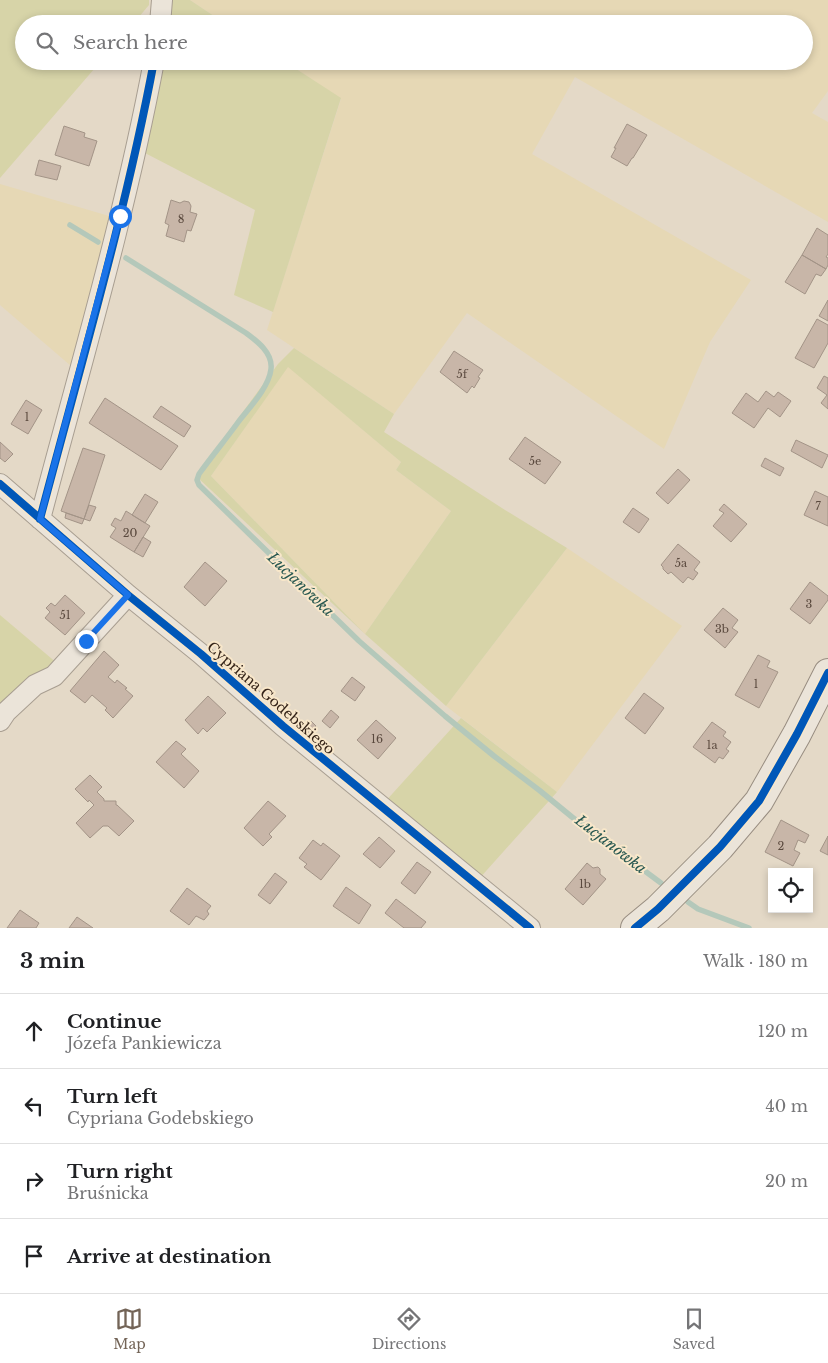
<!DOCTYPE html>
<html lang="en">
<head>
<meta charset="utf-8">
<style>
  :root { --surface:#fff; --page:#f2f2f2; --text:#202124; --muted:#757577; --line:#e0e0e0; --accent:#736457 }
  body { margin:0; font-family:"Libre Baskerville",serif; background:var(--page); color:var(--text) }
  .controls { position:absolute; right:15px; bottom:15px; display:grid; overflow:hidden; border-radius:0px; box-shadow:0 2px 8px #0003 }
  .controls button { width:45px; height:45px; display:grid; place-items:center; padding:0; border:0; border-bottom:1px solid var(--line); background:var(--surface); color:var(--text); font:25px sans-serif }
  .stop { position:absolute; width:15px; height:15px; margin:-11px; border:4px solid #1a73e8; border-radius:50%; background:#fff }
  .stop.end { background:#1a73e8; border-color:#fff; box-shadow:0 1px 5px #0008 }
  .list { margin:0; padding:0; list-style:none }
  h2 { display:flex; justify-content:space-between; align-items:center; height:65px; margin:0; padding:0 20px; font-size:21px }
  h2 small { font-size:16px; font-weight:400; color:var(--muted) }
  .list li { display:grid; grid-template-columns:32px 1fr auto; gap:15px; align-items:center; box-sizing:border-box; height:75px; padding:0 20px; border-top:1px solid var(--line) }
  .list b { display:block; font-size:19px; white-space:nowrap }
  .list p { margin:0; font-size:16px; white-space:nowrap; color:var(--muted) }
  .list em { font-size:16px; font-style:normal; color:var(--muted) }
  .icon { flex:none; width:28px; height:28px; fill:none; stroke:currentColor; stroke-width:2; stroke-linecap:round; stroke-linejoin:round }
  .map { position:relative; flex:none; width:828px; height:928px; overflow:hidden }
  .search { position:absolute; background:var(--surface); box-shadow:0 2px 8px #0003; left:15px; right:15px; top:15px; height:55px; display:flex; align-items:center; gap:12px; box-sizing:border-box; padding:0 18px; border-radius:28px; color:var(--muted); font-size:19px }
  .sheet { height:365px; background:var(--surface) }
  nav { display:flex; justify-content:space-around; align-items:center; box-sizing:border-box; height:70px; border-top:1px solid var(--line); background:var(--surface); font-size:14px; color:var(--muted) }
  nav a { display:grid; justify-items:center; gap:2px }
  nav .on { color:var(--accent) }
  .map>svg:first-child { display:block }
  .farmland { fill:#e6d8b5 }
  .green { fill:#d7d4a8; fill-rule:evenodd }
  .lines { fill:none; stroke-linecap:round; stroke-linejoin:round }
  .stream { stroke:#b4c8ba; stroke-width:5.5 }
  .building { fill:#c8b6a8; stroke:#a39487 }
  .street-casing { stroke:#a89e91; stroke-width:22 }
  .secondary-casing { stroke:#988d81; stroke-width:30 }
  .street { stroke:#ebe4d9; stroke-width:20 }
  .secondary { stroke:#ebe4d9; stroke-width:28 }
  .cycleway-casing { stroke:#f8e7ca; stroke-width:11 }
  .cycleway { stroke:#0057b8; stroke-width:8 }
  .route { stroke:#1a73e8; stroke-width:6 }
  .labels { text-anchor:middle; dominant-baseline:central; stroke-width:4; stroke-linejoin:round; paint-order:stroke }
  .number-label { font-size:11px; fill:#5a493e }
  .street-label { font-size:14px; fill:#36251a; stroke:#f8e7ca }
  .water-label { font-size:15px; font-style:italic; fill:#275750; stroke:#f8e7ca }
</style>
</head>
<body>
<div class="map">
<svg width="828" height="928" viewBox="0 0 828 928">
  <rect width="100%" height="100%" fill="#e4d9c7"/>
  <path class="farmland" d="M190,0H828V91L812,113L828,122V222L575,77L532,154L751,280L710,342L664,449L467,313L394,414L267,330L341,99L284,61H804V24H226Z
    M0,184L116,218L71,366L0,305Z
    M288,366L401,462L396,470L451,511L365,634L211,476Z
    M567,548L682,626L557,792L446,706Z"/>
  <path class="green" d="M0,0H149V5L133,24H24V61H101L0,178Z
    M172,0H190L226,24H168Z
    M161,61H284L341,98L273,312L234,295L255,210L145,153Z
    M294,348L394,414L384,432L505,510L567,548L446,706L365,634L196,476L278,364ZM288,367L401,462L396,470L451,511L365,634L211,476Z
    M0,615L58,664L0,713Z
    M461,718L557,792L478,880L383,804Z"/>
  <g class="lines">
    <path class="stream" d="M70,225L98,242
      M126,258L246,333C257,341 273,353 271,369C269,387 250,407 239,421C226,439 212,456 199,474L197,480L199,485L359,641L445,716L494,756L539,790L572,817L661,883
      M688,902L698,909L749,928"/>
  </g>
  <path class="building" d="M627,124L647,135L633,158H632L627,166L611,157L616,148H614Z
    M64,126L85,133L84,137L97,141L89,166L55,155Z
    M39,160L61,166L57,180L35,175Z
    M171,200L180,203L184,201L189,202L191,206L190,212L197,214L191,231L187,230L184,242L166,236L169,225L165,223Z
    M817,228L828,235V254L826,257L828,258V265L826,269L802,255Z
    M802,255L826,269L821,276L816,274L805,294L785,282Z
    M828,300V321L819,316Z
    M817,319L828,325V343L814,368L795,358Z
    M454,351L483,370L478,377L480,378L474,388L472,386L467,393L440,372Z
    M824,376L828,378V409L821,403L827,395L817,388Z
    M766,391L774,397L778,392L791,401L780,417L768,408L754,428L732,413L746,393L758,402Z
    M105,398L178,446L161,470L89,423Z
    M26,400L42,410L28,434L11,424Z
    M161,406L191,426L184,437L153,417Z
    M525,437L561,462L545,484L509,459Z
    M796,440L828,455L822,468L791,451Z
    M0,442L13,454L5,462L0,458Z
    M83,448L105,455L84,519L61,511Z
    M765,458L784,468L780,476L761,466Z
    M678,469L690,480L668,504L656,493Z
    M815,491L828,497V526L804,515Z
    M145,494L158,502L145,523L132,515Z
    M724,504L747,524L731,542L713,526L724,513L719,510Z
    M89,505L96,507L90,521L84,519Z
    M633,508L649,519L639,533L623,522Z
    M126,511L150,526L134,552L110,537L116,528L111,525L115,518L121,521Z
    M66,513L84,519L82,524L65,518Z
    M143,537L151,542L143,557L134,552Z
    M678,544L700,562L694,570L698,573L693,580L688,577L683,583L671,572L668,574L663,569V567L661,565Z
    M205,562L227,581L205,606L184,587Z
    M810,582L828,596V600L810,624L790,609Z
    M65,595L85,613L65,635L45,618L50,612L46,608L51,603L55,606Z
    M723,608L738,620L732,628L738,632L725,648L704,630Z
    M104,651L119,665L108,677L115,683L117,680L127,688L125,689L133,696L113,718L105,710L107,708L92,695L85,703L70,691Z
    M758,655L770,661L767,667L778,672L759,708L735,695Z
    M352,677L365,687L355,701L341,691Z
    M644,693L664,708L645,734L625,718Z
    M208,696L226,713L207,732L203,728L198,734L185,720Z
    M331,710L339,717L330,728L322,721Z
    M376,720L396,738L378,759L357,740Z
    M311,721L316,726L308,735L303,730Z
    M712,722L726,732L723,736L731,742L726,749L729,751L723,759L719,757L715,763L693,747Z
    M176,741L186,749L181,754L199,771L184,788L156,762Z
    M90,775L102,787L97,792L104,799V801H116V805H117L134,821L119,836L108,826H103L90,838L76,823L94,805L89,800L88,802L75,789Z
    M268,801L286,816L269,834L272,837L263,846L244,828Z
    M781,820L809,835L805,843L798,840L794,850L800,853L793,866L765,852Z
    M828,836V855L820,851Z
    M379,837L395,851L380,868L363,854Z
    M313,840L321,846L323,843L340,856L321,880L304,867L307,864L299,858Z
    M417,862L431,872L415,894L401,883Z
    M587,863L593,868L598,867L600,869V874L606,879L583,905L565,889Z
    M275,873L287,882L270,904L258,895Z
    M346,887L371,905L359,924L333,906Z
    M187,888L211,906L207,911L209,914L204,920L196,916L189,925L170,911Z
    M396,899L426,922L421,928H404L385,913Z
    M20,910L39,923L36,928H7Z
    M77,917L93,928H69Z"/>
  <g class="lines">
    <g class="street-casing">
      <path id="street" d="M160,24L162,0
        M0,484L128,595L201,654L283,726L530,928
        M40,519C80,367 125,216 154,61
        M0,721L6,712L35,685L54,676L128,595"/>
    </g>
    <g class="secondary-casing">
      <path id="secondary" d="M635,928L658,909L720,847L759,801L797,734L828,673"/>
    </g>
    <use href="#street" class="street"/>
    <use href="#secondary" class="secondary"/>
    <g class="cycleway-casing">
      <path id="cycleway" d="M0,484L128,595L201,654L283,726L530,928
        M40,519C80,367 125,216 154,61
        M635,928L658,909L720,847L759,801L797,734L828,673"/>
    </g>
    <use href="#cycleway" class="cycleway"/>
  </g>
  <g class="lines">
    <path class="route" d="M86,641L128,595L40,519L120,216"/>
  </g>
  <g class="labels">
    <g class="number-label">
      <text x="181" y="219">8</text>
      <text x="462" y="374">5f</text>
      <text x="27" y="417">1</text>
      <text x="535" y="461">5e</text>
      <text x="818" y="506">7</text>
      <text x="130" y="533">20</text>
      <text x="681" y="563">5a</text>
      <text x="809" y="604">3</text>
      <text x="65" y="615">51</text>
      <text x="722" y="629">3b</text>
      <text x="756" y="684">1</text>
      <text x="377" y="739">16</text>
      <text x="712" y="745">1a</text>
      <text x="781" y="846">2</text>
      <text x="585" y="884">1b</text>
    </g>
    <g class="street-label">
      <text transform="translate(271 698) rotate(41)">Cypriana Godebskiego</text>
    </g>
    <g class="water-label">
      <text transform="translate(301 584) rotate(44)">Łucjanówka</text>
      <text transform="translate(611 844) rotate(38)">Łucjanówka</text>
    </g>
  </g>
</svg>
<div class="controls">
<button><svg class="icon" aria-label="locate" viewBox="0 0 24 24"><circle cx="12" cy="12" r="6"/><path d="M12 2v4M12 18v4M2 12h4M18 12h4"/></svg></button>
</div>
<div class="stop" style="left:120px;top:216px"></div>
<div class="stop end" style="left:86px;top:641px"></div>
<div class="search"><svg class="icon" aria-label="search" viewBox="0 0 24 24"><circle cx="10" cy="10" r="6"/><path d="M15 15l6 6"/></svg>Search here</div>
</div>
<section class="sheet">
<h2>3 min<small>Walk · 180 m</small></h2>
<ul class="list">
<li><svg class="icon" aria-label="ahead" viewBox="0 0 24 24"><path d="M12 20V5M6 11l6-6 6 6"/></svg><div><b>Continue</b><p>Józefa Pankiewicza</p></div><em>120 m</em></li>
<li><svg class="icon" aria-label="left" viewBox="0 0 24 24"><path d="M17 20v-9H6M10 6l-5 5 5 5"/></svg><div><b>Turn left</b><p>Cypriana Godebskiego</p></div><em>40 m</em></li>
<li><svg class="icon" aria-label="right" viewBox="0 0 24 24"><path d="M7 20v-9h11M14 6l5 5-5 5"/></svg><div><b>Turn right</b><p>Bruśnicka</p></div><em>20 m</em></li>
<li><svg class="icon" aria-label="arrive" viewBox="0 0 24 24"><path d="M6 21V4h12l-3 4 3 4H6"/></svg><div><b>Arrive at destination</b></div></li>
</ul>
</section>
<nav>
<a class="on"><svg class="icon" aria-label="map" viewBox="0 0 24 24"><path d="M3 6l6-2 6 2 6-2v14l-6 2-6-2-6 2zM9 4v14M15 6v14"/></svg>Map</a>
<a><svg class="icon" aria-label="directions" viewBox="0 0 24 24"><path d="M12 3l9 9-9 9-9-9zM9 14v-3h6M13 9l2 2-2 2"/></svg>Directions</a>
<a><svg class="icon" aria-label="saved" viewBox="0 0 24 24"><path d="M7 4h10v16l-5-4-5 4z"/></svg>Saved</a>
</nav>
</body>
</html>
